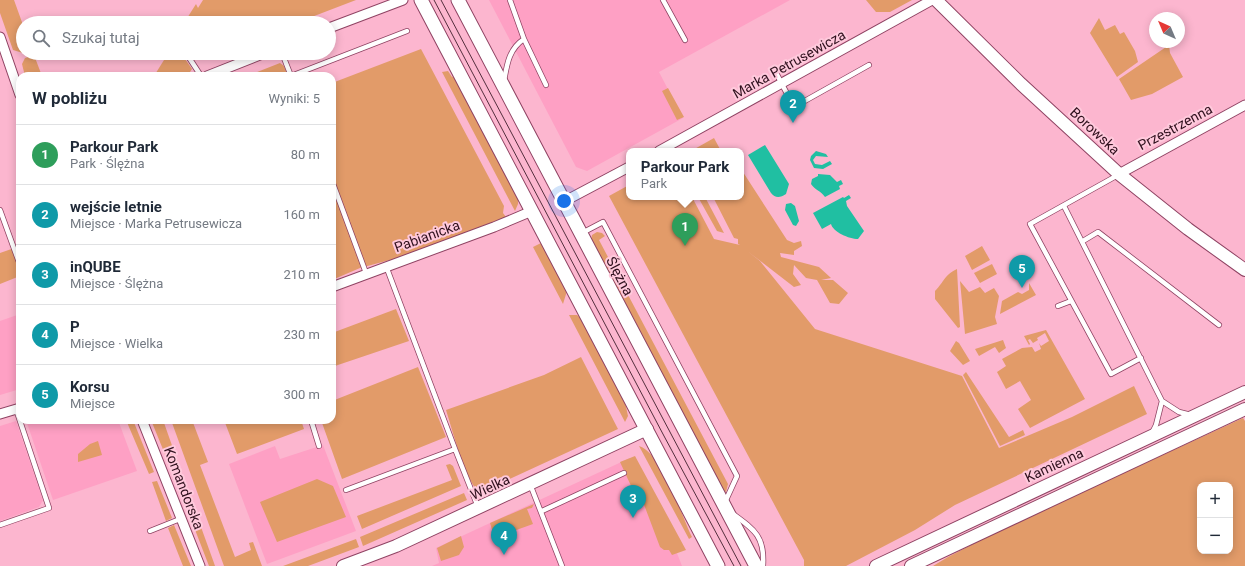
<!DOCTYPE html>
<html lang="pl">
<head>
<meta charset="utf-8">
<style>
  :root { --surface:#fff; --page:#f6f6f7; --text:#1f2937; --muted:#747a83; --line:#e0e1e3; --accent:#0b8043 }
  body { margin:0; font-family:Roboto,sans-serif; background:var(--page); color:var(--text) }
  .controls { position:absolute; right:12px; bottom:12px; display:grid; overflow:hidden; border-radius:8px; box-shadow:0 2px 10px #0003 }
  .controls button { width:36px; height:36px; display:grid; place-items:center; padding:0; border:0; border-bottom:1px solid var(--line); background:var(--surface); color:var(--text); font:20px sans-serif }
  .compass { position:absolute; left:1149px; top:12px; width:36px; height:36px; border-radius:50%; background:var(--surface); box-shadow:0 2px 10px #0003; rotate:316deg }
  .you { position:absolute; left:564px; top:201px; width:14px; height:14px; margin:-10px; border:3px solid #fff; border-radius:50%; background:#1a73e8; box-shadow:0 0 0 6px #1a73e833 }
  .badge { display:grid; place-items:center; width:26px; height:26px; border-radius:50%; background:var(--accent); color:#fff; font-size:13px; font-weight:700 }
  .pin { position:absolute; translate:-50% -33px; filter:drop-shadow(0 1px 2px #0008) }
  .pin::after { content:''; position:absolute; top:21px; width:14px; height:12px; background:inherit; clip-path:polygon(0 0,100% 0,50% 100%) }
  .popup { position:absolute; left:626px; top:148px; width:118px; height:52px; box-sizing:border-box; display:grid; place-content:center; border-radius:8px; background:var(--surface); filter:drop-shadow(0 1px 3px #0005); font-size:13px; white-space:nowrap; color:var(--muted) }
  .popup b { font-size:15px; color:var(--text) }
  .popup::after { content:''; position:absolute; left:50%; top:100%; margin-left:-8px; border:8px solid transparent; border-top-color:var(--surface) }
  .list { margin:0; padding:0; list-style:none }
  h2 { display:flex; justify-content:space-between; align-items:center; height:52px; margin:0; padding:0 16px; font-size:17px }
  h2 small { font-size:13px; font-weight:400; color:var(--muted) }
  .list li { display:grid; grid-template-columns:26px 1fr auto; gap:12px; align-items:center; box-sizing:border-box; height:60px; padding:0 16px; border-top:1px solid var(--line) }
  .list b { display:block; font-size:15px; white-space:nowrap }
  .list p { margin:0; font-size:13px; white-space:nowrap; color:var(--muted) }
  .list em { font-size:13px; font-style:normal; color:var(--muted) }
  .icon { flex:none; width:22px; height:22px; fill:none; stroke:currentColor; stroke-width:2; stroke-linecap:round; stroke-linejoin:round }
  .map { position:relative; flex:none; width:1245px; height:566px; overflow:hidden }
  .search { position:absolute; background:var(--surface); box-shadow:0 2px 10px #0003; left:16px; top:16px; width:320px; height:44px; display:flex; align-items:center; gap:10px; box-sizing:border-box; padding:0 14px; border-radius:22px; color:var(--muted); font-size:15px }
  .panel { position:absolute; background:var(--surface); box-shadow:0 2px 10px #0003; left:16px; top:72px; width:320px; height:352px; border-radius:12px }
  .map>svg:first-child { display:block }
  .built { fill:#fea0c4 }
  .green { fill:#e29b69; fill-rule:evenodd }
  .water { fill:#20bfa2 }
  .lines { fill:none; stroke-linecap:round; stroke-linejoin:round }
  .service-casing { stroke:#8f4363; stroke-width:6 }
  .minor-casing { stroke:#8f4363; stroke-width:11 }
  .tertiary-casing { stroke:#8f4363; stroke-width:14 }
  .secondary-casing { stroke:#8f4363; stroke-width:15 }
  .service { stroke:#fff; stroke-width:4.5 }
  .minor { stroke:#fff; stroke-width:9 }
  .tertiary { stroke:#fff; stroke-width:12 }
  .secondary { stroke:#fff; stroke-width:13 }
  .tram { stroke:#542e3d; stroke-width:1 }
  .labels { text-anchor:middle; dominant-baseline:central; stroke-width:4; stroke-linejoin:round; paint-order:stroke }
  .street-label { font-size:14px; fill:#2f101d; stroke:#ffc9dc }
</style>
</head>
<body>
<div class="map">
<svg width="1245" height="566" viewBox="0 0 1245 566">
  <rect width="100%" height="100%" fill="#fcb6cf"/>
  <path class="built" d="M489,0H790L659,72L683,118L587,171L576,167Z
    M20,314V389L0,395V321Z
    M26,420H118L137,471L53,500Z
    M16,421L43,500L39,507L0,521V426Z
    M323,445L356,531L267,564L229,464L275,446L280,459Z
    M630,458L673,543L682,566H432L439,563L436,548Z"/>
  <path class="green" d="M0,0H14L23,25V53H25H23L13,50L0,13Z
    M203,0H356L296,23H184L196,4L198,8Z
    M866,0H912L890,12H876Z
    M1099,18L1105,30L1115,25L1120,34L1124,32L1135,51L1138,62L1117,77L1090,33Z
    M1169,45L1170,53L1183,77L1152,94L1131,100L1119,79Z
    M421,49L504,206L503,213L506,217L401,257L360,268L332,280V94L333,93L332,83Z
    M164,53C182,53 182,54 192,69L190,72L181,76H154L164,60Z
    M34,55L42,76H25L22,64L25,58Z
    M280,63L284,66L288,76H247Z
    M448,71L452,77L454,76L518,198V204L515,211L442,72Z
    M668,88L684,117L677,120L662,91Z
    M714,138L721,151H691Z
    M741,169L787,240L794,243L801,241L802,246L794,251V255L780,253L781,257L819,267L831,278L821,280H833L848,293L839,304L830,303L817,280L806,278L794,265L793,274L801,285L794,287L746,250L760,261L815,329L962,376L999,448L1072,417L1134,386L1147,414L955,505L915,530L846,566H804V560L609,196L629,185V197H692L714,239L740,245L738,244V239L734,238L713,197H741Z
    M698,197H705L724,233L717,231Z
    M597,232L602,233L605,236L599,240L728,484L726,492L723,490L634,319L591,241L592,235Z
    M541,243L567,291L563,304L533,247Z
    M20,246V276L0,284V253Z
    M982,246L990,260L972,270L965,256Z
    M992,264L997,274L980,283L974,273Z
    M957,269L960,327L958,328L935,299V291C945,281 943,276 957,269Z
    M960,281L969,292L980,287L985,293L994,288L999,296L995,317L997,324L965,334Z
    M1029,283L1036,295L1000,314L1002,301L1018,292L1022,294L1029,290Z
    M396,309L409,341L332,367V333Z
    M569,315H577L582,319L625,402L628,416L625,422Z
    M1046,330L1085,399L1030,428L1018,409L1031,400L1020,381L1006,389L997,372L1006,366L1002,359L1022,348L1032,347L1035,352L1041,349L1039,343L1041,346L1049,341L1045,333L1037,338L1038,340L1033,343L1030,339L1028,340L1030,344L1029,345L1024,336Z
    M1003,340L1006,348L999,353L995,347L979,356L975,349Z
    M956,341L959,343L970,361L963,365L950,351Z
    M581,357L618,429L479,493C464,477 453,432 446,410L544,375Z
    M418,367L446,437L342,479L321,420H332V401Z
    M966,372L1009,437L1023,430L1025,435L1000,446L963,375Z
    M1243,418L1245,421V566H933L948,557L1002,529ZM1200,485H1230V551H1200Z
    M126,420H133L154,472L149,474Z
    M151,420H163L181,471L173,474Z
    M171,420H192L208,462L200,465L235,557L251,550L249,543L253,542L262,566H224Z
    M224,420H301L304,429L237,454Z
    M98,441L102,455L78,462V454L90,444Z
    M639,446C663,454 681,515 692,537L689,539Z
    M635,456L686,550L672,555L669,550H664L660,547L637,486L632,488L620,462Z
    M450,464L453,466L461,486L362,529L357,516L452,480L446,465Z
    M317,479L333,486L346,517L277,542L260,502Z
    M184,480L214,563L215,566H209L177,483Z
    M157,481L172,518L166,521L152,482Z
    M464,493L467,500L363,546L360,537Z
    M534,504L532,508L527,509L533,524L500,536H498L493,533L490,523Z
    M174,525L191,566H183L168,528Z
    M461,536L464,547L459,555L441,561L437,548Z
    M356,539L359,547L308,566H283Z"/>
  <path class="water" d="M765,145L789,184L786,194C780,198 775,198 771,193L748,155Z
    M816,151L826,154L828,157L816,156L813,160L815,164L822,165L830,161L832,164L823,169L814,168L810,160L811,156Z
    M818,174L830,175L837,182L841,180L843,184L839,186L840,189L825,197C821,191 815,190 811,184L812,179L818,176Z
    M849,195L851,198L846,201L847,206L864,231L858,239C849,239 833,232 831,224L822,229L813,213L843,197L844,198Z
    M791,203L795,206L799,221L796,226L793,225L785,210L786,204Z"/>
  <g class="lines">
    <g class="service-casing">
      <path id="service" d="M510,0L524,39L546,85
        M663,0L685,40
        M186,53L201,76
        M282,53L291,76
        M774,69L794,107L869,65
        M291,76L407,31
        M504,81C507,64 509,49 524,39
        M1118,175L1030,224L1111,374L1141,358
        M332,181L366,273
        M1064,206L1162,401
        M0,210L20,265
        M582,233L603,222L737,476L726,500L723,502
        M1083,241L1098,232L1219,325
        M386,266L455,449L478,507
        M1058,306L1071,301
        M311,420L319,446
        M1152,433L1156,425L1162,401L1179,412L1191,415
        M530,484L562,566
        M346,490L455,449
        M542,511L624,473
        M733,514C755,530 765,537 763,566
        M0,525L49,508L16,409
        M150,531L180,519"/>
    </g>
    <g class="minor-casing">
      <path id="minor" d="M329,28L403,0
        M0,37L20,95
        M207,76L265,53
        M659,151L932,0
        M1119,174L1245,105
        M563,202L629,167
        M332,287L494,227L532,211
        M0,414L20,408
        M142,420L200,566"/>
    </g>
    <g class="tertiary-casing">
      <path id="tertiary" d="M936,0L1021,84L1119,174L1188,229L1245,270
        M343,566L396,546L647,429
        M876,566L1245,392
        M911,566L1245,409"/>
    </g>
    <g class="secondary-casing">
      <path id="secondary" d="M421,0L718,566
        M458,0L756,566"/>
    </g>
    <use href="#service" class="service"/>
    <use href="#minor" class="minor"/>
    <use href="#tertiary" class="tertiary"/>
    <use href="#secondary" class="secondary"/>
    <path class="tram" d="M434,0L664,436L734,566
      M441,0L741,566"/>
  </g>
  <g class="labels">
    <g class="street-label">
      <text transform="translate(789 64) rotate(-29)">Marka Petrusewicza</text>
      <text transform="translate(1175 127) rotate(-28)">Przestrzenna</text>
      <text transform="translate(1095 131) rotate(43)">Borowska</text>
      <text transform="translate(427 236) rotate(-20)">Pabianicka</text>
      <text transform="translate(620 276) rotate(62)">Ślężna</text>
      <text transform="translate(1054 465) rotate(-25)">Kamienna</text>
      <text transform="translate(490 487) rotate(-25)">Wielka</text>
      <text transform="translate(184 488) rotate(69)">Komandorska</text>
    </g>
  </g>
</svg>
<div class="controls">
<button>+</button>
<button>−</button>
</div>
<svg class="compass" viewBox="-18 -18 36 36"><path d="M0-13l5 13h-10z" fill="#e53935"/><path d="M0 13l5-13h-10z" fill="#747a83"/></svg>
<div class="you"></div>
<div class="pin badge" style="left:685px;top:246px;background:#2e9e5b">1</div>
<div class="popup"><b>Parkour Park</b>Park</div>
<div class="pin badge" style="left:793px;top:123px;background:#0f9aa8">2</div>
<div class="pin badge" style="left:633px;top:518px;background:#0f9aa8">3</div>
<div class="pin badge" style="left:504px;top:555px;background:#0f9aa8">4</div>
<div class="pin badge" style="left:1022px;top:288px;background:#0f9aa8">5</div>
<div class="search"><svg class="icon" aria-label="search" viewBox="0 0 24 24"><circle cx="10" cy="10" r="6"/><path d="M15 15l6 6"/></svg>Szukaj tutaj</div>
<section class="panel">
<h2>W pobliżu<small>Wyniki: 5</small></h2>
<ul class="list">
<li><span class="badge" style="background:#2e9e5b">1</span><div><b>Parkour Park</b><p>Park · Ślężna</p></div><em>80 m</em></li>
<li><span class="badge" style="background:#0f9aa8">2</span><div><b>wejście letnie</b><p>Miejsce · Marka Petrusewicza</p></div><em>160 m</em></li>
<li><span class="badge" style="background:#0f9aa8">3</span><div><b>inQUBE</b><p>Miejsce · Ślężna</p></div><em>210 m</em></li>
<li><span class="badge" style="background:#0f9aa8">4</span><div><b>P</b><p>Miejsce · Wielka</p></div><em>230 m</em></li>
<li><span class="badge" style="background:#0f9aa8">5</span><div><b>Korsu</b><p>Miejsce</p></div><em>300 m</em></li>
</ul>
</section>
</div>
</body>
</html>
